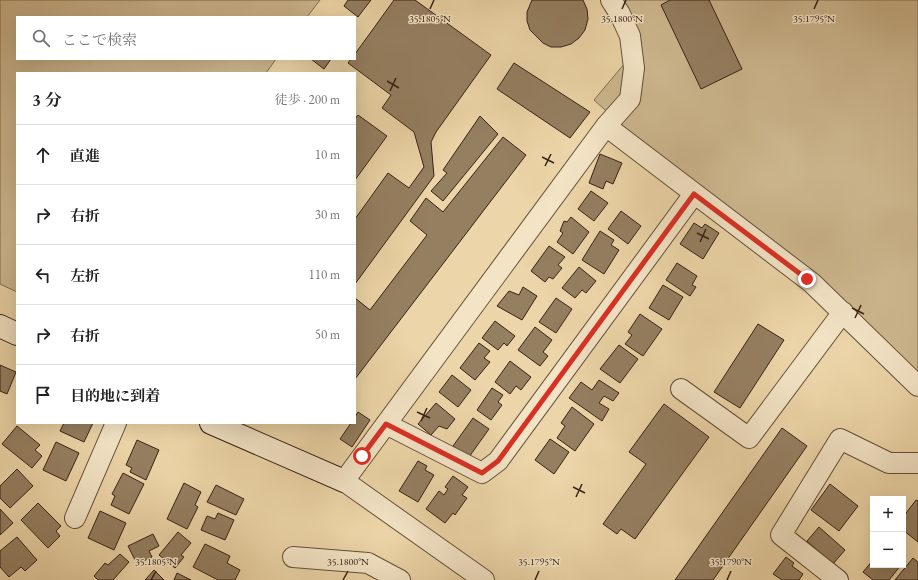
<!DOCTYPE html>
<html lang="ja">
<head>
<meta charset="utf-8">
<style>
  :root { --surface:#fff; --page:#f6f6f6; --text:#222; --muted:#767676; --line:#e0e0e0 }
  body { margin:0; font-family:"EB Garamond","Noto Serif JP",serif; background:var(--page); color:var(--text) }
  .controls { position:absolute; right:12px; bottom:12px; display:grid; overflow:hidden; border-radius:0px; box-shadow:0 4px 16px #0002 }
  .controls button { width:36px; height:36px; display:grid; place-items:center; padding:0; border:0; border-bottom:1px solid var(--line); background:var(--surface); color:var(--text); font:20px sans-serif }
  .stop { position:absolute; width:12px; height:12px; margin:-9px; border:3px solid #d93025; border-radius:50%; background:#fff }
  .stop.end { background:#d93025; border-color:#fff; box-shadow:0 1px 4px #0008 }
  .list { margin:0; padding:0; list-style:none }
  h2 { display:flex; justify-content:space-between; align-items:center; height:52px; margin:0; padding:0 16px; font-size:17px }
  h2 small { font-size:13px; font-weight:400; color:var(--muted) }
  .list li { display:grid; grid-template-columns:26px 1fr auto; gap:12px; align-items:center; box-sizing:border-box; height:60px; padding:0 16px; border-top:1px solid var(--line) }
  .list b { display:block; font-size:15px; white-space:nowrap }
  .list em { font-size:13px; font-style:normal; color:var(--muted) }
  .icon { flex:none; width:22px; height:22px; fill:none; stroke:currentColor; stroke-width:2; stroke-linecap:round; stroke-linejoin:round }
  .map { position:relative; flex:none; width:918px; height:580px; overflow:hidden }
  .search { position:absolute; background:var(--surface); box-shadow:0 4px 16px #0002; left:16px; top:16px; width:340px; height:44px; display:flex; align-items:center; gap:10px; box-sizing:border-box; padding:0 14px; border-radius:0px; color:var(--muted); font-size:15px }
  .panel { position:absolute; background:var(--surface); box-shadow:0 4px 16px #0002; left:16px; top:72px; width:340px; height:352px; border-radius:0px }
  .map>svg:first-child { display:block }
  .green { fill:#cdb78f; stroke:#826c52 }
  .building { fill:#957f61; stroke:#372214 }
  .lines { fill:none; stroke-linecap:round; stroke-linejoin:round }
  .street-casing { stroke:#644f39; stroke-width:22 }
  .secondary-casing { stroke:#372214; stroke-width:24 }
  .street { stroke:#f3e4c6; stroke-width:20 }
  .secondary { stroke:#f3e4c6; stroke-width:22 }
  .route { stroke:#d93025; stroke-width:5 }
  .ticks { fill:none; stroke:#372214; stroke-width:1.5 }
  .ticks-label { font-size:10px; text-anchor:middle; fill:#372214; stroke:#f3e4c6; stroke-width:3; stroke-linejoin:round; paint-order:stroke }
</style>
</head>
<body>
<div class="map">
<svg width="918" height="580" viewBox="0 0 918 580">
  <rect width="100%" height="100%" fill="#ecd5a8"/>
  <filter id="stains"><feTurbulence type="fractalNoise" baseFrequency=".005" numOctaves="4"/><feColorMatrix values="0 0 0 0 .2 0 0 0 0 .09 0 0 0 0 .02 0 0 0 .5 -.17"/></filter>
  <radialGradient id="worn" r=".72"><stop offset=".6" stop-color="#630" stop-opacity="0"/><stop offset="1" stop-color="#630" stop-opacity=".3"/></radialGradient>
  <path class="green" d="M0,0H320L307,17H17V59H276L266,73H17V292L0,284Z
    M622,0H918V390L594,100L640,45Z"/>
  <path class="building" d="M348,0H371L358,17L344,6Z
    M394,0H415L491,55L436,132L431,142L434,176L355,284V219L388,173L409,188L424,167L414,132L382,108L391,95L348,63L351,59H355V54Z
    M532,0H583L587,9L588,19L585,30L579,38L571,44L561,47H551L543,43L530,30L527,21V12Z
    M670,0H709L742,69L701,89L661,5Z
    M311,59H331L324,69Z
    M514,63L590,112L570,138L497,89Z
    M358,115L387,136L355,180V119Z
    M480,116L498,134L443,201L431,191L447,173L443,170Z
    M503,137L526,155L355,379V298L370,310L427,235L410,221L426,198L443,212Z
    M600,154L622,163L613,184L606,181L603,189L589,183Z
    M591,191L608,203L594,221L578,209Z
    M621,211L641,226L628,244L608,229Z
    M571,217L589,232L573,254L557,242L563,233L560,231L564,221L567,222Z
    M694,223L702,228L705,224L719,233L703,259L680,244Z
    M600,231L614,240L611,245L619,250L604,274L582,260Z
    M549,246L565,257L558,265L562,268L553,279L549,277L545,282L531,271Z
    M677,263L697,276L692,285L696,287L690,296L666,280Z
    M579,267L596,281L586,293L582,290L575,298L562,288Z
    M663,285L683,297L669,320L649,308Z
    M523,287L537,296L522,320L497,306L509,291L519,295Z
    M556,298L572,309L556,333L539,322Z
    M640,314L662,329L643,356L625,344L632,335L628,332Z
    M495,321L515,336L507,346L504,343L498,350L482,338Z
    M758,324L784,340L740,408L714,392Z
    M535,327L552,340L543,352L548,356L540,366L518,350Z
    M479,343L490,351L484,358L490,362L475,380L460,368Z
    M619,345L638,359L620,383L600,369Z
    M510,361L531,377L521,390L516,386L510,394L495,382Z
    M0,365L16,372L7,394L0,391Z
    M452,375L471,390L458,407L439,392Z
    M599,380L619,393L613,401L604,396L599,403L609,409L602,421L569,398L581,382L592,390Z
    M492,388L503,395L498,402L502,405L491,420L477,410Z
    M436,403L455,419L447,429L439,426L431,435L418,424Z
    M664,404L709,437L635,539L621,529L617,534L603,524L646,464L629,452Z
    M572,407L594,424L575,451L557,438L565,426L561,423Z
    M358,412L370,420L352,447L340,439L351,423H355V417Z
    M473,418L489,429L469,457L453,446Z
    M64,423H93L84,442L60,431Z
    M17,426L40,445L35,450L42,456L32,468L2,444Z
    M782,428L807,446L713,580H675Z
    M550,439L569,452L554,474L535,460Z
    M137,440L159,450L146,480L130,472L132,468L126,465Z
    M56,442L79,453L66,481L43,470Z
    M418,461L427,466L425,470L434,475L418,502L399,491Z
    M17,469L33,486L10,508L0,498V486Z
    M123,473L144,484L129,514L111,505L115,496L112,494Z
    M453,476L468,487L462,495L467,498L455,515L453,513L445,523L426,509L439,491L444,495L448,489L445,487Z
    M184,483L201,492L195,505L198,507L187,529L167,519Z
    M830,484L858,506L839,531L811,510Z
    M216,485L244,499L236,515L207,502Z
    M916,500L918,501V542L903,530V517Z
    M38,503L61,526L56,531L60,536L48,548L21,520Z
    M0,509L13,523L0,535Z
    M100,511L126,523L114,550L88,538Z
    M218,513L234,520L225,540L201,530L207,516L215,519Z
    M819,527L845,550L833,564L807,541Z
    M178,532L191,543L181,555L184,557L175,568L159,555Z
    M153,534L159,546L149,551L152,557L137,564L128,546Z
    M17,537L37,560L25,571L21,567L9,577L0,567V551Z
    M205,544L230,556L227,563L240,570L235,580H218L193,567Z
    M120,554L129,562L113,580H98L94,576L105,563L108,565Z
    M786,557L794,563L792,566L803,574L799,580H782L773,574Z
    M913,558L918,562V580H895Z
    M873,560V565H901L889,580H873L863,572Z
    M154,570L164,580H145Z
    M177,573L191,580H174Z"/>
  <g class="lines">
    <g class="street-casing">
      <path id="street" d="M606,126L812,283L918,386
        M681,389L749,438L843,312
        M386,424L482,473L498,461L694,194
        M75,518L116,423
        M293,557L368,563L400,580
        M484,580L344,481L606,126L630,99L634,68L630,36L620,14L611,0
        M838,580L781,535L840,439L889,463H918"/>
    </g>
    <g class="secondary-casing">
      <path id="secondary" d="M0,326L17,334
        M211,423L344,481"/>
    </g>
    <use href="#street" class="street"/>
    <use href="#secondary" class="secondary"/>
  </g>
  <g class="lines">
    <path class="route" d="M362,456L386,424L482,473L498,461L694,194L807,279"/>
  </g>
  <path class="ticks" d="M430,9L434,0M622,9L626,0M814,9L818,0M387,81L399,88M390,91L396,78M542,157L554,163M545,166L551,154M697,233L709,239M700,242L706,229M852,308L864,314M855,318L861,305M417,412L430,418M421,421L427,408M573,487L585,493M576,497L582,484M151,580L156,571M343,580L348,571M535,580L539,571M727,580L731,571"/>
  <g class="ticks-label">
    <text x="430" y="22">35.1805°N</text>
    <text x="622" y="22">35.1800°N</text>
    <text x="814" y="22">35.1795°N</text>
    <text x="156" y="565">35.1805°N</text>
    <text x="348" y="565">35.1800°N</text>
    <text x="539" y="565">35.1795°N</text>
    <text x="731" y="565">35.1790°N</text>
  </g>
  <rect width="100%" height="100%" filter="url(#stains)"/>
  <rect width="100%" height="100%" fill="url(#worn)"/>
</svg>
<div class="controls">
<button>+</button>
<button>−</button>
</div>
<div class="stop" style="left:362px;top:456px"></div>
<div class="stop end" style="left:807px;top:279px"></div>
<div class="search"><svg class="icon" aria-label="search" viewBox="0 0 24 24"><circle cx="10" cy="10" r="6"/><path d="M15 15l6 6"/></svg>ここで検索</div>
<section class="panel">
<h2>3 分<small>徒歩 · 200 m</small></h2>
<ul class="list">
<li><svg class="icon" aria-label="ahead" viewBox="0 0 24 24"><path d="M12 20V5M6 11l6-6 6 6"/></svg><div><b>直進</b></div><em>10 m</em></li>
<li><svg class="icon" aria-label="right" viewBox="0 0 24 24"><path d="M7 20v-9h11M14 6l5 5-5 5"/></svg><div><b>右折</b></div><em>30 m</em></li>
<li><svg class="icon" aria-label="left" viewBox="0 0 24 24"><path d="M17 20v-9H6M10 6l-5 5 5 5"/></svg><div><b>左折</b></div><em>110 m</em></li>
<li><svg class="icon" aria-label="right" viewBox="0 0 24 24"><path d="M7 20v-9h11M14 6l5 5-5 5"/></svg><div><b>右折</b></div><em>50 m</em></li>
<li><svg class="icon" aria-label="arrive" viewBox="0 0 24 24"><path d="M6 21V4h12l-3 4 3 4H6"/></svg><div><b>目的地に到着</b></div></li>
</ul>
</section>
</div>
</body>
</html>
